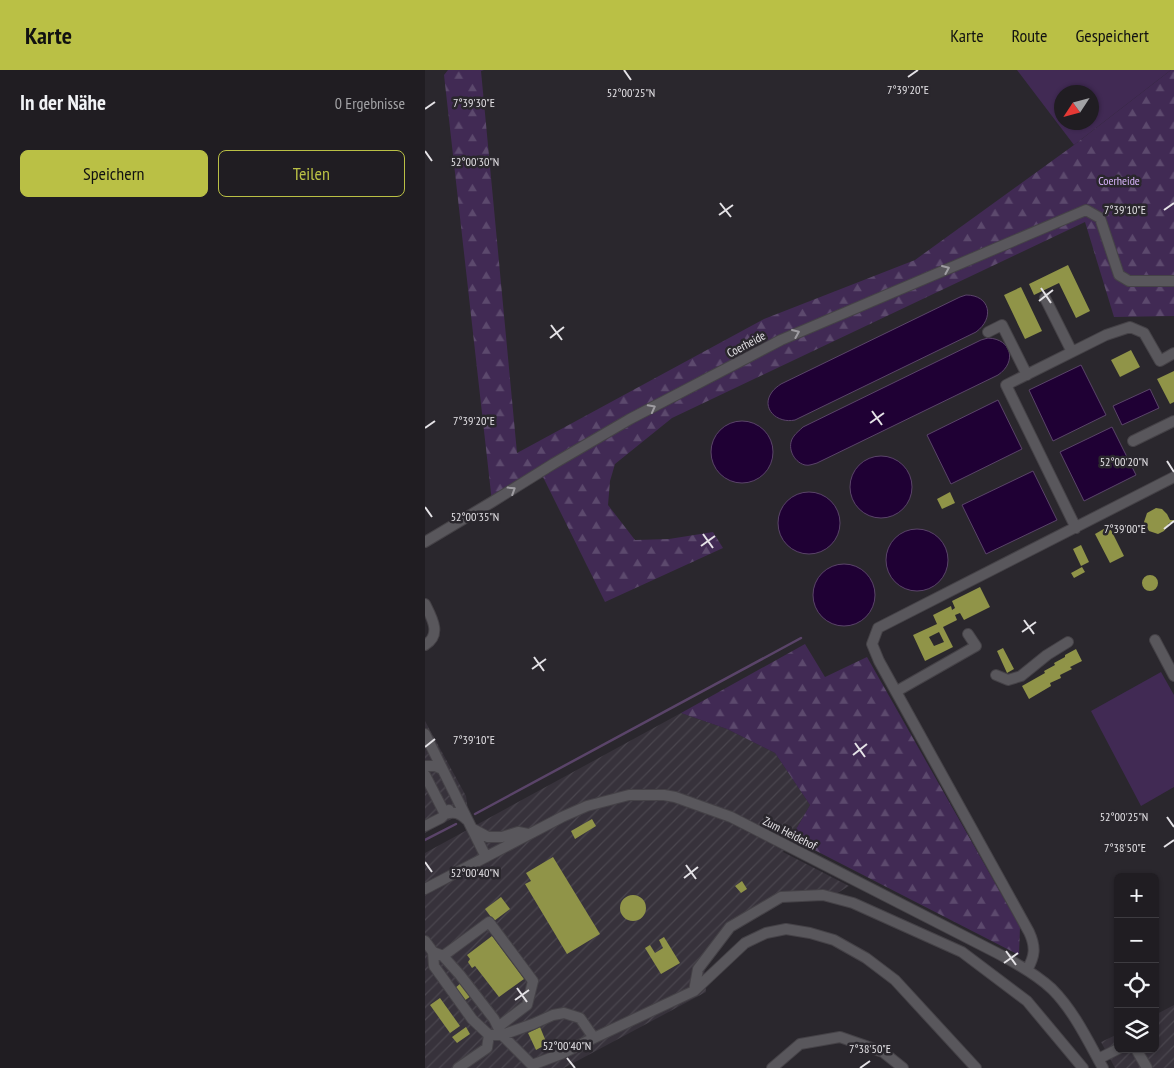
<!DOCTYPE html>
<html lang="de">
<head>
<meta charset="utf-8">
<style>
  :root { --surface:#201d22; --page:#28262a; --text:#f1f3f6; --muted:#a2a2a5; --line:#3d3b40; --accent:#bac045 }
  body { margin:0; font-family:"PT Sans Narrow",sans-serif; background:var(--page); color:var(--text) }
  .controls { position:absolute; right:15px; bottom:15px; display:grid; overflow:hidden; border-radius:8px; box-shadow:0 1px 4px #0004 }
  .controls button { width:45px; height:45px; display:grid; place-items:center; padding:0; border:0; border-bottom:1px solid var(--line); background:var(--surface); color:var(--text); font:25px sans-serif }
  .compass { position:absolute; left:629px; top:15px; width:45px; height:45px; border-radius:50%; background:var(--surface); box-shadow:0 1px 4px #0004; rotate:234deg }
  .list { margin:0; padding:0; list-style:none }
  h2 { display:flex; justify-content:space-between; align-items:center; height:65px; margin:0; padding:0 20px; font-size:21px }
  h2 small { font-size:16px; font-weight:400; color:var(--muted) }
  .actions { display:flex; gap:10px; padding:15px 20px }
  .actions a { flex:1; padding:11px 0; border:1px solid var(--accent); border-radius:8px; text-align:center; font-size:18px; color:var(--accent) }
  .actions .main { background:var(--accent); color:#111 }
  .icon { flex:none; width:28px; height:28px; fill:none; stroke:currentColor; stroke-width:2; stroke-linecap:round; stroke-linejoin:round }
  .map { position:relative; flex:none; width:749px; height:998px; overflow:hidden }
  header { display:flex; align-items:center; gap:30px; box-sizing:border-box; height:70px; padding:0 25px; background:var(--accent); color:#111 }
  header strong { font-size:24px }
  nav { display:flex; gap:28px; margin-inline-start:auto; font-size:18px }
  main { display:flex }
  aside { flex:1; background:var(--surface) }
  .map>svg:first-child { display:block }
  .industrial { fill:url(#industrial-furrows) }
  .grass { fill:#412a54; fill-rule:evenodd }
  .forest { fill:url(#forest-firs) }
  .water { fill:#1f0034; stroke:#5a4469 }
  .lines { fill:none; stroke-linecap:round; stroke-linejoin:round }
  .stream { stroke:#5a4469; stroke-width:2.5 }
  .building { fill:#909448; fill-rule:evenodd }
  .minor-casing { stroke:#454247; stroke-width:12 }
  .minor { stroke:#59575c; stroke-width:10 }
  .oneway { stroke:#9e9ca1 }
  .ticks { fill:none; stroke:#e4e2e6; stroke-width:2 }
  .labels { text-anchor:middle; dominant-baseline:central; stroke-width:5; stroke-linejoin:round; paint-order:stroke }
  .park-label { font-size:12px; fill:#d9b5fc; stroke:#2a272d }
  .street-label { font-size:12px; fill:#e4e2e6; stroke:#2a272d }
  .ticks-label { font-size:12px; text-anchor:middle; fill:#e4e2e6; stroke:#2a272d; stroke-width:5; stroke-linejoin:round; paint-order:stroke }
</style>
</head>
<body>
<header>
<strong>Karte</strong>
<nav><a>Karte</a><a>Route</a><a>Gespeichert</a></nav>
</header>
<main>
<aside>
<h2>In der Nähe<small>0 Ergebnisse</small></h2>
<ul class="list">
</ul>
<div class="actions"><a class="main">Speichern</a><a>Teilen</a></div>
</aside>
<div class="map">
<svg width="749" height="998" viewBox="0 0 749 998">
  <defs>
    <pattern id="industrial-furrows" width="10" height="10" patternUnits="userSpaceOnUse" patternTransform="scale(1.25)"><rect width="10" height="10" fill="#37323b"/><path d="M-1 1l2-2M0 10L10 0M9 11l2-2" fill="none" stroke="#4a464e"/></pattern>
    <pattern id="forest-firs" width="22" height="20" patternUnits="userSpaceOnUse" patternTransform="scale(1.25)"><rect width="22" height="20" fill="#412a54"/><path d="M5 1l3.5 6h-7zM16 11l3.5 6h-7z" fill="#5c496d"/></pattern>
  </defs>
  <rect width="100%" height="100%" fill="#2a272d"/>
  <path class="industrial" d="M256,643L302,659L350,683L385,735L358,782L424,816L401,830L353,831L318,849L279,893L281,922L139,998H0V783Z
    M0,651L41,726L43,740L0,763Z
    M749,935V998H690L676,972L693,964V979H730V945Z"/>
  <path class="grass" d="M592,0H746L649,75ZM636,22H666V52H636Z
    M736,602L749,625V717L716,736L666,641Z"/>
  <path class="forest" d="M23,0H59L56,1L92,383L339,249L490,190L649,75L746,0H749V246L689,247L660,152L247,348L190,394L185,411L183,435L210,470L244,469L288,462L298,478L180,532L118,407L67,432L19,5Z
    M380,574L400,607L442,587L595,857L594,885L366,768L385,735L350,683L302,659L256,643Z"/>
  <path class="water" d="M541,225C565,225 570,248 551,262L370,350C352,354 335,338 347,322C349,319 353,316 356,314L535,227Z
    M563,268C587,269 592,292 573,305L392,393C388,394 384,396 380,395C368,392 361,376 369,366C371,363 375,360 378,357L556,270Z
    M656,295L681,345L628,371L604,320Z
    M725,319L734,338L697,355L688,336Z
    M573,330L597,379L526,414L502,365Z
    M286 382a31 31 0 1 1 62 0a31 31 0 1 1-62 0Z
    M687,357L711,405L659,431L635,382Z
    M425 417a31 31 0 1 1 62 0a31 31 0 1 1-62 0Z
    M608,401L632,450L561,484L537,435Z
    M353 453a31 31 0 1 1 62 0a31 31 0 1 1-62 0Z
    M461 490a31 31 0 1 1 62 0a31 31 0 1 1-62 0Z
    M388 525a31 31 0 1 1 62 0a31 31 0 1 1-62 0Z"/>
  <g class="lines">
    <path class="stream" d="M50,744L376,568
      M0,770L31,754"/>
  </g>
  <path class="building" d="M643,195L665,241L651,248L634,213L609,225L604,214Z
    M596,217L617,261L600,269L579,225Z
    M706,280L715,297L695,307L686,290Z
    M749,301V332L745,334L732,309Z
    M525,422L530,433L517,439L512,429Z
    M731,438L737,439L742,444L745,450H749V452L744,453L739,461L733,464L724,461L719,452L722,443Z
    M684,456L699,486L685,493L670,464Z
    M656,475L664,492L656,496L648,479Z
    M657,497L660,502L649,508L646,503Z
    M717 513a8 8 0 1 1 16 0a8 8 0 1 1-16 0Z
    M555,517L565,537L539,550L535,543L530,545L532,550L518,557L528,577L500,591L488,565L512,554L508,545L526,536L527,540L530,538L527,531ZM514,562L519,572L509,576L504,567Z
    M578,578L589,599L582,603L572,581Z
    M651,579L657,591L645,597L647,599L635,605L636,608L625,613L626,616L604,629L597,616L620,603L619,601L630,595L629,593L640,587V585Z
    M167,749L171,756L150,769L146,761Z
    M128,787L175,864L142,884L100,814L106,811L101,803Z
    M317,811L322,819L316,823L310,816Z
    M195 838a13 13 0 1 1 26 0a13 13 0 1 1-26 0Z
    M76,827L85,839L69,851L60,839Z
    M67,866L99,909L74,927L50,896L47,898L43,892L45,889L42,885Z
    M239,867L255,893L236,904L220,878L225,875L230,883L238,878L234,870Z
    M36,913L46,926L39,931L29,919Z
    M15,928L35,956L25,963L5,935Z
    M41,957L45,964L32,973L27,967Z
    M115,957L122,974L111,980L103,963Z"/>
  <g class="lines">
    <g class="minor-casing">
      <path id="minor" d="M620,228L647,282
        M563,262L577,255L602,305
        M708,371L749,351
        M651,458L581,315L681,265L705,257L719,263L735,291L749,283
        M0,472L67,432L128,394L205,349L356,270L661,140L675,148L694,205L704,211H749
        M0,534C7,548 17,565 0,575
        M730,570L749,606
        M571,605L583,610L596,606L622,585L643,572
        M472,621L551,576L543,564
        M0,664L61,787
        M0,696H10L17,699
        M0,705L20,744C29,741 35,743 42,750
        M0,756L16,748L24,740
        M48,759L63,767H77L93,762L103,764
        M0,819L137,747L162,736L204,725H239L250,727L306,747L572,883C591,893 611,904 627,919C649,941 663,971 678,998
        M0,871L8,882L18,886L35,905L69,949L77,965H64L47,949L9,896L8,882
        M18,886L64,852L108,911L102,935L73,957
        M602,900C610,886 611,877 604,862L454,591L447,574L453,558L749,407
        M269,921L273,899L305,857L356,827L398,825L428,833L537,882L602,931L658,998
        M169,968L136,984L107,995L77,965L108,954L128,945L139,943L155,948L169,968L269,921L320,873L341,863L361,859L385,863L409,870L441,888L470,910L551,998
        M711,979L722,998
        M673,989L693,979
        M33,998L62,978L64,965
        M347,998L375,974L415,967L458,982L478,998"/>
    </g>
    <use href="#minor" class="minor"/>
  </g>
  <defs><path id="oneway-chevron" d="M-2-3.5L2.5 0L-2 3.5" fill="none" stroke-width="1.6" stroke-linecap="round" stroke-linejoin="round" transform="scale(1.25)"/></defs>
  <g class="oneway">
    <use href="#oneway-chevron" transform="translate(521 199) rotate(-23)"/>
    <use href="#oneway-chevron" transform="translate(371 263) rotate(-23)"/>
    <use href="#oneway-chevron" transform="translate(227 338) rotate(-28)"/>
    <use href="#oneway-chevron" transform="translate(87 420) rotate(-32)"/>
  </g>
  <path class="ticks" d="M199,0L206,10M483,7L493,0M0,39L10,32M0,81L7,91M295,133L306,147M739,140L749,133M294,145L308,135M616,218L626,233M614,231L628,220M126,255L137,270M125,268L139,257M447,341L457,355M445,353L459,343M0,358L10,351M742,391L749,402M0,437L7,447M739,459L749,451M278,464L288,478M276,476L290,466M599,550L609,564M597,562L611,552M109,587L119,601M107,599L121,589M430,673L440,687M0,677L10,669M428,685L442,674M742,747L749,757M739,777L749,770M0,792L7,802M261,795L271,809M259,808L273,797M581,881L591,895M579,893L593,883M92,918L102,932M90,930L104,920M142,988L150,998M435,998L445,991"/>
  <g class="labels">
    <g class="park-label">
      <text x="694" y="110">Coerheide</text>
    </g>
    <g class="street-label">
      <text transform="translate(321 274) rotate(-28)">Coerheide</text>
      <text transform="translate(365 763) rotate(27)">Zum Heidehof</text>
    </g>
  </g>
  <g class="ticks-label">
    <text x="483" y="24">7°39'20"E</text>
    <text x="206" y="27">52°00'25"N</text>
    <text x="49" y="37">7°39'30"E</text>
    <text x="50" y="96">52°00'30"N</text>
    <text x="700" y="144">7°39'10"E</text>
    <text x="49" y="355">7°39'20"E</text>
    <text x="699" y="396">52°00'20"N</text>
    <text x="50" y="451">52°00'35"N</text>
    <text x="700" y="463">7°39'00"E</text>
    <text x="49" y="674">7°39'10"E</text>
    <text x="699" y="751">52°00'25"N</text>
    <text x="700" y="782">7°38'50"E</text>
    <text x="50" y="807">52°00'40"N</text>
    <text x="142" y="980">52°00'40"N</text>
    <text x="445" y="983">7°38'50"E</text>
  </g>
</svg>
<div class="controls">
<button>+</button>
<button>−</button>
<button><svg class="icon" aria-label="locate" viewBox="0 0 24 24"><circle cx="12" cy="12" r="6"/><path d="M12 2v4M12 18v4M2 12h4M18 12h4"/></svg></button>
<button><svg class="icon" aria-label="layers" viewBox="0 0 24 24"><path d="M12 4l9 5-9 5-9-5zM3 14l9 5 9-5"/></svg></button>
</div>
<svg class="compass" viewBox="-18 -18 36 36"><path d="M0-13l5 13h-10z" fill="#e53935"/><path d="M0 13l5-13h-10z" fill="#a2a2a5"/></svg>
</div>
</main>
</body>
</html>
